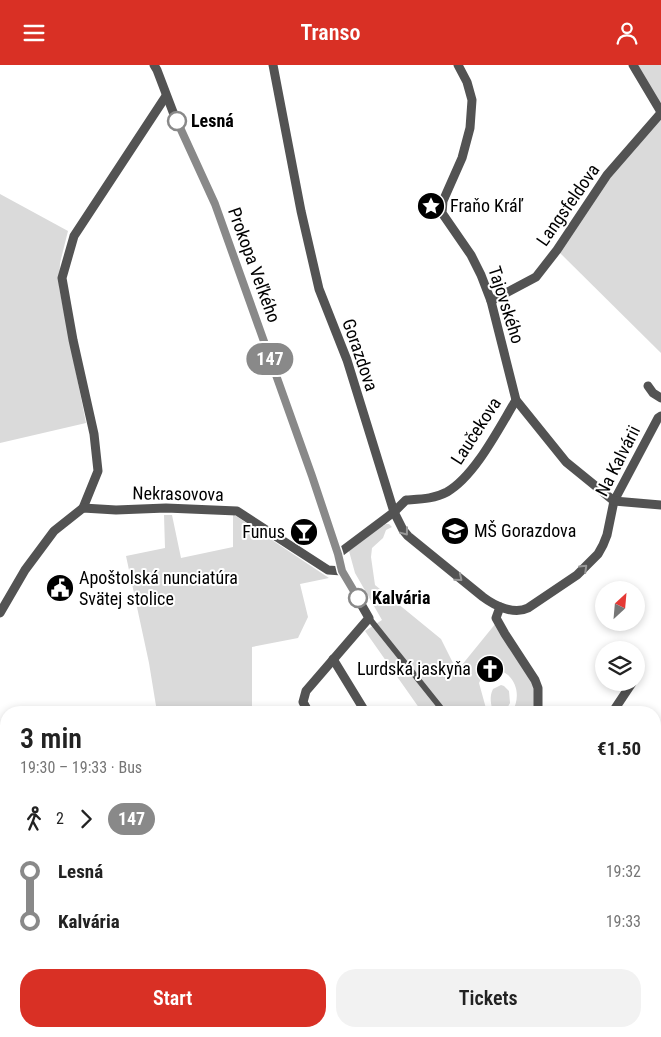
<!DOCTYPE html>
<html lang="en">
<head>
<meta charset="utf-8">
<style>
  body { margin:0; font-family:"Roboto Condensed",sans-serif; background:#f2f2f2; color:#222; height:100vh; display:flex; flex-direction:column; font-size:19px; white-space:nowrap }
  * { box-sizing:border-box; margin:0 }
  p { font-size:16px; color:#767676 }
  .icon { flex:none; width:28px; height:28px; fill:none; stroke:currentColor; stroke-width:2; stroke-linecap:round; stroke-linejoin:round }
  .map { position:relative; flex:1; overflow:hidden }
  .details { position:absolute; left:0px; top:641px; width:661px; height:331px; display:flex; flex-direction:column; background:#fff; border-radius:20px 20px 0 0; box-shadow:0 2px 8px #0003 }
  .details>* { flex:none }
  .badge { padding:0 10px; border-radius:16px; font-size:18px; line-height:32px }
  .needle { width:32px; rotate:26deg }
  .controls { position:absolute; left:595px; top:516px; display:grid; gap:10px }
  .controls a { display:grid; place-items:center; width:50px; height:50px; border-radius:50%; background:#fff; box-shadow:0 2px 8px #0003; font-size:25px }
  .map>.badge { position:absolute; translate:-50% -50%; box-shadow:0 0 0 2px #fff }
  .legs { display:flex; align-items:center; gap:8px; height:55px; padding:0 20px; font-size:16px }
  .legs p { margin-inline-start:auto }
  .head { display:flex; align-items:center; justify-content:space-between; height:85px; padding:0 20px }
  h1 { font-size:28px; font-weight:600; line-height:38px }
  .primary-button { display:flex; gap:10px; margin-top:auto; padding:10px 20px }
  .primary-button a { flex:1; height:58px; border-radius:20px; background:#d93025; color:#fff; font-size:20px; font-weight:600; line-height:58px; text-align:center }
  .primary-button a+a { background:#f2f2f2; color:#222 }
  ul { padding:0 20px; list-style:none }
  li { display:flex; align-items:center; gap:18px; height:50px; font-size:19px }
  li i { display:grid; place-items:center; width:8px; height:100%; margin:0 6px; background:currentColor }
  li i::after { content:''; width:12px; height:12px; margin:-6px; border:4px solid; border-radius:50%; background:#fff }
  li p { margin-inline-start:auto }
  li:first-child i { background:linear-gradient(#0000 50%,currentColor 0) }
  li:last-child i { background:linear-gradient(currentColor 50%,#0000 0) }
  header { display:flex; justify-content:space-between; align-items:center; height:65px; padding:0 20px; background:#d93025; color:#fff; font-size:22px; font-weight:600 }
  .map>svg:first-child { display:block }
  .green { fill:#dadada }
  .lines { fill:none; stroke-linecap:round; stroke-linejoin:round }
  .pedestrian { stroke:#535353; stroke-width:6 }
  .minor { stroke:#535353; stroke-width:9 }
  .oneway { stroke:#989898 }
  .line-1-casing { stroke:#fff; stroke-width:11 }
  .line-1 { stroke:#898989; stroke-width:8 }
  .stop-1-dot { fill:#fff; stroke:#898989; stroke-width:2.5 }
  .labels { text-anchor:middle; stroke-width:4; stroke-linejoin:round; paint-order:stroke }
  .stop-label { font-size:18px; font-weight:bold; fill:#000; stroke:#fff; text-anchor:start }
  .street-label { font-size:18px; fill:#000; stroke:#fff }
  .poi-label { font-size:18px; fill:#000; stroke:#fff; text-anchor:start }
</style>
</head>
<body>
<header><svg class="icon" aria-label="menu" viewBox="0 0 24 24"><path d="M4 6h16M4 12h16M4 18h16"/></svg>Transo<svg class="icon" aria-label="person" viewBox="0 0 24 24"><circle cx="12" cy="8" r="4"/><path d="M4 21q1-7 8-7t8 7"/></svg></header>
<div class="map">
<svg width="661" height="972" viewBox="0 0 661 972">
  <rect width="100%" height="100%" fill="#fff"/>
  <g class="green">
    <polygon points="633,0 661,0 661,47"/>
    <polygon points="661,48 661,288 557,185 607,110"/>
    <polygon points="0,129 68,166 60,198 59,222 86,358 0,378"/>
    <polygon points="233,449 329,513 300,519 308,552 298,573 252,582 252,647 157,647 149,598 126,491 165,483 164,450 172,450 181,493 233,482"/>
    <path d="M386 459H389L392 462 386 465 383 473 372 483 371 492 375 520 441 574 457 606 496 558 536 623V647H512C519 636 519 620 508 610 503 606 496 603 491 599L488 600 479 618 487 647H422L365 566 382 555 355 508 349 486 380 461H383Z"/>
    <path d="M501 620 504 621 509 626 510 638 505 647H493C491 639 489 632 493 624Z"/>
    <polygon points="658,925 661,927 661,972 607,972 602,966 655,966 655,927"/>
  </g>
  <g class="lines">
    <g class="pedestrian">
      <polyline points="369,553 445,648"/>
      <polyline points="628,966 632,972"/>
    </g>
    <g class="minor">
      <polyline points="154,0 157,5 173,47 215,139 312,411 338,489 342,506 369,553 306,626 303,637 309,648"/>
      <path d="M273 0 301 146 319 224 347 295 394 447 403 465 408 471 483 532C495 541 514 550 528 543L577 510 598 489 603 480 607 470 614 436 658 353 661 351"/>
      <polyline points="458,0 467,17 472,35 470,63 462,93 443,136 442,148 471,190 481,210 491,236 516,335 566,397 614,436"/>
      <polyline points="633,0 661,47"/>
      <polyline points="491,236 536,212 557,185 607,110 661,48"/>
      <polyline points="648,321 653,328 661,333"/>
      <polyline points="614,436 661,440"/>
      <polyline points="83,443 98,406 94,369 73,275 62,213 74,171 166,31"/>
      <path d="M338 489 394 447 406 435C420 434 434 434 447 427 475 411 499 363 516 335"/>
      <polyline points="500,542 496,553 505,569 535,615 538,623 538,648"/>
      <polyline points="0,548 25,505 54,466 83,443 116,445 166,443 237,446 328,505 342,506"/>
      <polyline points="333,594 366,648"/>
      <polyline points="612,648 632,618"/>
      <polyline points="655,792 658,803 655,814"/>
      <polyline points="655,844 661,845"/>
      <polyline points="0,872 6,909"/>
      <polyline points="13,966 13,972"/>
      <polyline points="400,972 400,966"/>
      <polyline points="512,972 518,966"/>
    </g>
  </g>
  <defs><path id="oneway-chevron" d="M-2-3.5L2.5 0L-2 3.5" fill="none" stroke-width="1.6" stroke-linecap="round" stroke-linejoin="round" transform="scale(1.25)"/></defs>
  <g class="oneway">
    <use href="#oneway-chevron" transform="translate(405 467) rotate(53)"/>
    <use href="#oneway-chevron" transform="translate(584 503) rotate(-44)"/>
    <use href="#oneway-chevron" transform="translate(459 513) rotate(39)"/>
  </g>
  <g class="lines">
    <defs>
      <polyline id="line-1" points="177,56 215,139 312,411 338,489 342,506 358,533"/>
    </defs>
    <use href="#line-1" class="line-1-casing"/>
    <use href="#line-1" class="line-1"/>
  </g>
  <defs>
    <symbol id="sight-disc" viewBox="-11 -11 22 22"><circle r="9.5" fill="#000" stroke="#fff"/><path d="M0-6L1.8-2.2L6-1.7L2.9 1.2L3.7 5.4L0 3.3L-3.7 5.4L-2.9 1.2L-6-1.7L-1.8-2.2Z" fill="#fff"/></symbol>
    <symbol id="school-disc" viewBox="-11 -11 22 22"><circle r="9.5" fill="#000" stroke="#fff"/><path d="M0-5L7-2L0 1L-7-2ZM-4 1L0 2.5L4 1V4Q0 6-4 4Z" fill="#fff"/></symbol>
    <symbol id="bar-disc" viewBox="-11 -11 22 22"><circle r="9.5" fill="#000" stroke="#fff"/><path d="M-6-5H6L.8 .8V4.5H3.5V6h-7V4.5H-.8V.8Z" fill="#fff"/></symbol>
    <symbol id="civic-disc" viewBox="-11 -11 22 22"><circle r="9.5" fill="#000" stroke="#fff"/><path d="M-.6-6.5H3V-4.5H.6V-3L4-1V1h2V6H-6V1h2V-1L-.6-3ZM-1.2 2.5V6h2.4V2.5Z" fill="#fff"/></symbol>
    <symbol id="church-disc" viewBox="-11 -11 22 22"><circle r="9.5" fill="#000" stroke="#fff"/><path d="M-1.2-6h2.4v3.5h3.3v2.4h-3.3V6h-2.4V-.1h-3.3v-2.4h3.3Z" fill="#fff"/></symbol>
  </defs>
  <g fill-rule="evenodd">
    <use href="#sight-disc" x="415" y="125" width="32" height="32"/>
    <use href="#school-disc" x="439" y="450" width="32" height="32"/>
    <use href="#bar-disc" x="288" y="451" width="32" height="32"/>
    <use href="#civic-disc" x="44" y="507" width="32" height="32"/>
    <use href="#church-disc" x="474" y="588" width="32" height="32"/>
  </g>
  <g class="stop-1-dot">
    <circle cx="177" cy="56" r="9"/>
    <circle cx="358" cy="533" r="9"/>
  </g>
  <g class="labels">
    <g class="stop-label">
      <text x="191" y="62">Lesná</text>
      <text x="372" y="539">Kalvária</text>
    </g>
    <g class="street-label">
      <text transform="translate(568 140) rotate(-55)" y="6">Langsfeldova</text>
      <text transform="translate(254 200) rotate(70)" y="6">Prokopa Veľkého</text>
      <text transform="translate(506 240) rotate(72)" y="6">Tajovského</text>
      <text transform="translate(360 290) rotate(71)" y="6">Gorazdova</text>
      <text transform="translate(476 366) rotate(-57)" y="6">Laučekova</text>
      <text transform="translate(618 396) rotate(-63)" y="6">Na Kalvárii</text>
      <text transform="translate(178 429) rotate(1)" y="6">Nekrasovova</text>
    </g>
    <g class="poi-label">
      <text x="450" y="147">Fraňo Kráľ</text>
      <text x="474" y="472">MŠ Gorazdova</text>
      <text x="285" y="473" text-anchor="end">Funus</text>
      <text x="79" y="519">Apoštolská nunciatúra<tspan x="79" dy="21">Svätej stolice</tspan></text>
      <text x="471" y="610" text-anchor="end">Lurdská jaskyňa</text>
    </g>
  </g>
</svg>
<div class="controls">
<a><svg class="needle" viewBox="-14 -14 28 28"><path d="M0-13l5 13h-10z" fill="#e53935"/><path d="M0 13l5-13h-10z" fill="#767676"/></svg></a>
<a><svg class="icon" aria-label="layers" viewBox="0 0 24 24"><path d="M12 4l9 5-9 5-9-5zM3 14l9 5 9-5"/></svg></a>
</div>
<b class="badge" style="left:270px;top:294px;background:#898989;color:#fff">147</b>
<section class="details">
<div class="head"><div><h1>3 min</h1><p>19:30 – 19:33 · Bus</p></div><b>€1.50</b></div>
<div class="legs"><svg class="icon" aria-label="walk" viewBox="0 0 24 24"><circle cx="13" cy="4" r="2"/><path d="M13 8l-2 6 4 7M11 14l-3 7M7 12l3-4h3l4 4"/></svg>2<svg class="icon" aria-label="forward" viewBox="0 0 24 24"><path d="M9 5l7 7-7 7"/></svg><b class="badge" style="background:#898989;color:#fff">147</b></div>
<ul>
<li><i style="color:#898989"></i><b>Lesná</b><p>19:32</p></li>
<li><i style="color:#898989"></i><b>Kalvária</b><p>19:33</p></li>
</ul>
<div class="primary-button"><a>Start</a><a>Tickets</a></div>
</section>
</div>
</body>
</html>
